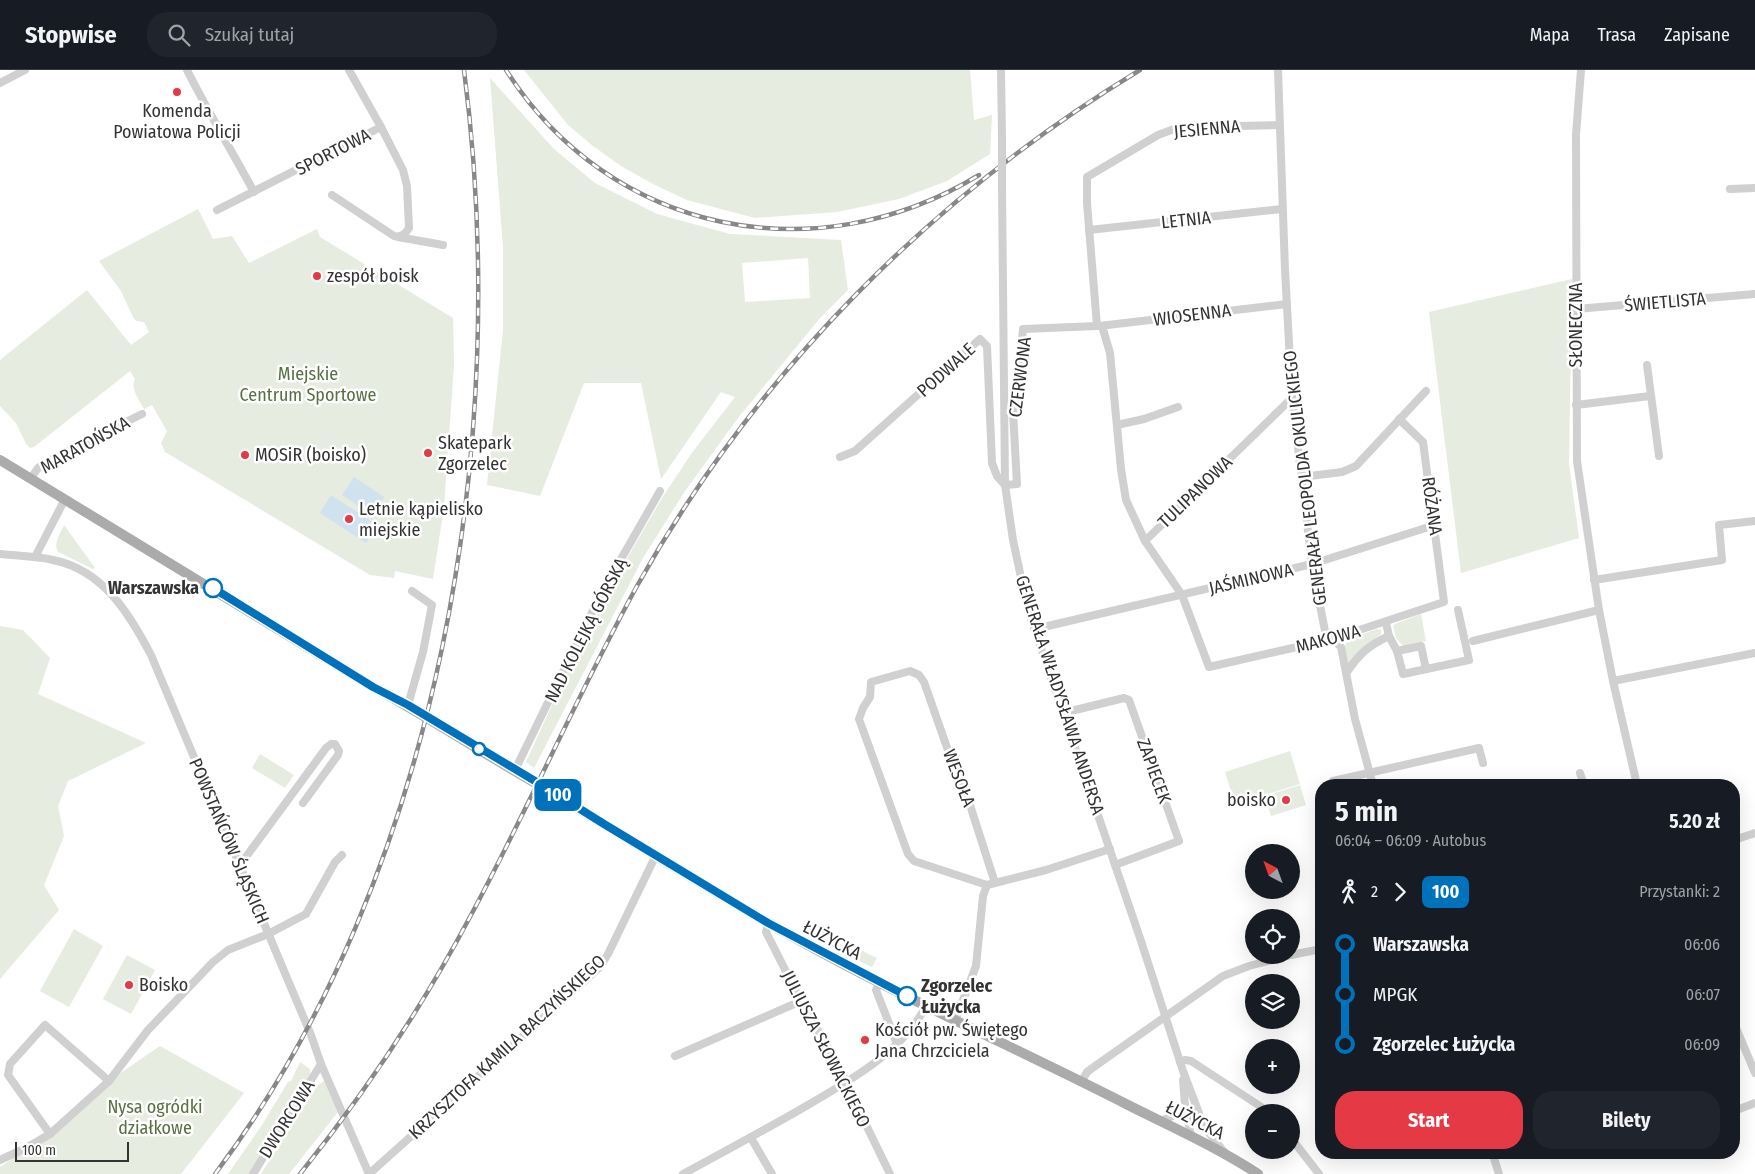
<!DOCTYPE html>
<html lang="pl">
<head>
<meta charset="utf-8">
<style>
  body { margin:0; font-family:"Fira Sans Condensed",sans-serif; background:#20242c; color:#f1f3f6; height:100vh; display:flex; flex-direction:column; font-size:19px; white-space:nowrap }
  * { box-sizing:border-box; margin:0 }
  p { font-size:16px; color:#9ea1a6 }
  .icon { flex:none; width:28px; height:28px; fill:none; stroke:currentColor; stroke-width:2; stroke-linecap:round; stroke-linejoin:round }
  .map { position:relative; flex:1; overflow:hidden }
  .details { position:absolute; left:1315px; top:709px; width:425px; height:380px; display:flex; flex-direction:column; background:#171b24; border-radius:20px; box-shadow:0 5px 20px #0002 }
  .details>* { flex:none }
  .badge { padding:0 10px; border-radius:8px; font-size:18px; line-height:32px }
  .needle { width:32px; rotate:319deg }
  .fabs { position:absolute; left:1245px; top:774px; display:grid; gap:10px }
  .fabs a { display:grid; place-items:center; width:55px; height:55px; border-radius:50%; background:#171b24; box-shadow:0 5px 20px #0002; font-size:25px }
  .scale { position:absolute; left:15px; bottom:12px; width:114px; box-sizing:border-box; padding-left:5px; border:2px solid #333; border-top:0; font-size:14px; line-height:18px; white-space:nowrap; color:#333; -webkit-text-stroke:4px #fff; paint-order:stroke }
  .map>.badge { position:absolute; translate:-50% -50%; box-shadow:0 0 0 2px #fff }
  .legs { display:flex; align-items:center; gap:8px; height:55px; padding:0 20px; font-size:16px }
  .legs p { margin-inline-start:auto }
  .overview { display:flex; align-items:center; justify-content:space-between; height:85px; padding:0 20px }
  h1 { font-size:28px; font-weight:700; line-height:38px }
  .action { display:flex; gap:10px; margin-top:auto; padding:10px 20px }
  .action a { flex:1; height:58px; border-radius:20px; background:#e63946; color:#fff; font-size:20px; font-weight:700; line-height:58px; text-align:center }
  .action a+a { background:#20242c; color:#f1f3f6 }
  ul { padding:0 20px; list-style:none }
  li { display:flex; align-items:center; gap:18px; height:50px; font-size:19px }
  li i { display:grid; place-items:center; width:8px; height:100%; margin:0 6px; background:currentColor }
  li i::after { content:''; width:12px; height:12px; margin:-6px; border:4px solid; border-radius:50%; background:#171b24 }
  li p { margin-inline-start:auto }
  li:first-child i { background:linear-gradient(#0000 50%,currentColor 0) }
  li:last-child i { background:linear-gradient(currentColor 50%,#0000 0) }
  header { display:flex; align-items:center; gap:30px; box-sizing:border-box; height:70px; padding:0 25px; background:#171b24; border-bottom:1px solid #363941 }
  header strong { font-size:24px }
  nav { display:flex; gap:28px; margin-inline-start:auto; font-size:18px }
  .search { width:350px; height:45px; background:#20242c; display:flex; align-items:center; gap:12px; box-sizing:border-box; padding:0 18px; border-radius:20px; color:#9ea1a6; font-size:19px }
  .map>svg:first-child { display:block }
  .green { fill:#e6ecdf; fill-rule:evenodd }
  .water { fill:#cfe2ee }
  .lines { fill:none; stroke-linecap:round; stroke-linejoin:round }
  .minor { stroke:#d0d0d0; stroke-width:8 }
  .major { stroke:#ababab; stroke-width:10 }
  .rail-casing { stroke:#888; stroke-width:4.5 }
  .rail { stroke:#fff; stroke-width:2.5; stroke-dasharray:8; stroke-linecap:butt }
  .minor-bridge { stroke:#d0d0d0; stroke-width:8 }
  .line-1-casing { stroke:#fff; stroke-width:11 }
  .line-1 { stroke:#0072bc; stroke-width:8 }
  .poi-dot { fill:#e63946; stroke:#fff; stroke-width:2 }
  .stop-1-dot { fill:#fff; stroke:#0072bc; stroke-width:2.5 }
  .labels { text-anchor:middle; stroke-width:5; stroke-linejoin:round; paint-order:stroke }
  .poi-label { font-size:18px; fill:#333; stroke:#fff; text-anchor:start }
  .street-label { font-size:18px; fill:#333; stroke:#fff }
  .park-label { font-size:18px; fill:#56703f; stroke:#fff }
  .stop-label { font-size:18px; font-weight:bold; fill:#333; stroke:#fff; text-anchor:end }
</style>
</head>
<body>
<header>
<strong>Stopwise</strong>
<div class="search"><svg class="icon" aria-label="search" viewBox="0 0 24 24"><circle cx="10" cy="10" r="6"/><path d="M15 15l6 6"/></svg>Szukaj tutaj</div>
<nav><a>Mapa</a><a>Trasa</a><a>Zapisane</a></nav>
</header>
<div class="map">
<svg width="1755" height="1104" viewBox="0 0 1755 1104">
  <rect width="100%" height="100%" fill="#fff"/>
  <g class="green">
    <polygon points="524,0 970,0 974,50 992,45 990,84 947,111 899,129 837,142 755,148 687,130 653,114 621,96 593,76 568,55"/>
    <path d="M490 8 554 79 595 113 657 144 730 164 841 170 848 220 820 248 738 348 685 421 643 488 534 698 526 692 567 602 618 504 662 428 691 384 735 327 721 322 661 409 641 313H584L540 426 487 415 503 260V177ZM808 188 810 228 745 232 742 193Z"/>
    <path d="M198 139 213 169 232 166 249 193 317 159 320 167 453 248 454 295 444 437 433 509 395 501 394 508 370 505 165 382 161 373 167 361 152 335 144 339C139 329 130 319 135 309L130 301 34 377 30 378 26 374 16 353 0 336V290L87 220 131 275 149 262 144 252 136 251 133 247 121 221 99 191Z"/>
    <polygon points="1572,209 1569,394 1579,468 1461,503 1429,242"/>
    <path d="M64 455 95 498 93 499 58 482C53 473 60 464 64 455Z"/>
    <polygon points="1421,544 1426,571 1403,576 1396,568 1393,556 1395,554"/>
    <polygon points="0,556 23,560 50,588 38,624 146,673 68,711 58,736 64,766 44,815 59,840 0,909"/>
    <polygon points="1377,559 1381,560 1381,564 1359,581 1348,594 1344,578 1348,569"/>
    <polygon points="1290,681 1300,714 1235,734 1225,702"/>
    <polygon points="260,684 294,705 285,718 252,698"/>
    <polygon points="1300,715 1306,735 1271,746 1265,726"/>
    <polygon points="74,859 103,876 69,937 40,921"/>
    <polygon points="852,876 877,888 872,897 847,885"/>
    <polygon points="127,885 155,900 131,944 103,929"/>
    <polygon points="160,976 244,1023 181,1104 0,1104 0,1097 50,1064 109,1011"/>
    <polygon points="300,992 310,999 310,1004 250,1104 228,1104 262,1055 288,1012 291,1011"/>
    <polygon points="324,1011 338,1042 289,1104 261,1104 317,1016"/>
  </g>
  <g class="water">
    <polygon points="354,407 384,427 372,445 342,425"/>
    <polygon points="331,425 377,455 366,473 320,443"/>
  </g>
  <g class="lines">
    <g class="minor">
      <path d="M187 0C208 42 232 81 254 122"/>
      <polyline points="349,0 381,57"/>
      <polyline points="1001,0 1002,67"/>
      <polyline points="1278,0 1285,200 1292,328 1312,494 1325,561 1341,577 1355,649 1373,715"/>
      <polyline points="1581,0 1576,65 1577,391 1599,540 1613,611 1637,715"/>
      <polyline points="0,13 25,0"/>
      <polyline points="1002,117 1005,415 1013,470 1028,540 1141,871 1183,1001 1200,1046 1209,1063 1225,1083"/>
      <polyline points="1730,119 1755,118"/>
      <path d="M217 140 381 57 403 100 407 116 409 158C406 163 401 168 394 166L332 125"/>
      <polyline points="1089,160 1282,139"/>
      <polyline points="398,167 443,175"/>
      <polyline points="1576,239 1755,224"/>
      <polyline points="1099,256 1287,234"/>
      <polyline points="1102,256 1110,283 1121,399 1126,430 1145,471"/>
      <polyline points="1647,295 1659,386"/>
      <polyline points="1292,328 1145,471 1182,525 1209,597 1332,569 1444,532 1423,372 1399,349"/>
      <polyline points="1576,335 1650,326"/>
      <polyline points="1117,355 1144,349 1178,337"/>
      <polyline points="840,387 855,381 980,269 987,276 992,393 997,406 1005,415 1017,414 1013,342 1017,323 1023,259 1097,256 1087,133 1087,107 1158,65 1174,59 1190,57 1279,55"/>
      <polyline points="1302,407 1342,402 1356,396 1426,321"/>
      <polyline points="31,408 38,398 44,393 142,344"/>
      <path d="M0 484C18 486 36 486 53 490 103 500 129 543 151 585L311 965 321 994 369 1104"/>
      <polyline points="35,487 65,429"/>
      <polyline points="1594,510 1722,490 1719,455 1755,451"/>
      <polyline points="1386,553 1389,566 1397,581 1403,604 1469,590 1458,540"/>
      <polyline points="1035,559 1312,494 1435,455"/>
      <polyline points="1473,571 1599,540"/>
      <polyline points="1397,581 1421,576 1426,599"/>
      <path d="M1347 602C1359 584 1369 575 1389 566"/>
      <polyline points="1613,611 1755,583"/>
      <polyline points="408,635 423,582 432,535 412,521"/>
      <polyline points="1063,643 1124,628 1129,630 1179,771 1115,795"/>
      <polyline points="515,700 601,524 660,421"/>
      <polyline points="1580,703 1584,715"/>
      <polyline points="1333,711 1479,678 1483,693"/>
      <polyline points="1734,770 1755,763"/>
      <polyline points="240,795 326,678 331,674 335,674 339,681 338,685 303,733"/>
      <polyline points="995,813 970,735 957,706 924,612 919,605 910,601 871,612 870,627 863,638 859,649 908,784 914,791 987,815 1046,800 1110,779"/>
      <polyline points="768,853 766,862 801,931 841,1000 852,1026 890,1104"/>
      <polyline points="1291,885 1321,879"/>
      <polyline points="879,913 876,920 897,974"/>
      <polyline points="955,951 976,896 983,826 987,815"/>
      <polyline points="1734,953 1755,1003"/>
      <polyline points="675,986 801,931"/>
      <polyline points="1180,992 1185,990 1191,991 1269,1042"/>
      <polyline points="1183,1010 1185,1035 1191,1066"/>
      <polyline points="1082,1011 1087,1002 1098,994 1223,906 1249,896 1291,885"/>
      <polyline points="1734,1041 1755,1033"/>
      <polyline points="1161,1051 1172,1046 1185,1035"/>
      <polyline points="50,1064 8,1005 10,994 45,955 109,1011"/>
      <polyline points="751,1068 772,1104"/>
      <polyline points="1291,1068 1319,1104"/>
      <polyline points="1492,1082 1499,1104"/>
      <polyline points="0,1090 26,1078 50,1064 109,1011 148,960 213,892 228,880 268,864 306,844 335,792 342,785"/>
      <polyline points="253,1104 321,994"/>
      <polyline points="369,1104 600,897 608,884 656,785"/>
      <path d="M683 1104C720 1084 757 1064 794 1043 840 1016 901 985 926 936"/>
    </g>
    <path class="major" d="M0 390 373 617C421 643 466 672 513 700 620 762 723 830 832 888 929 940 1030 985 1128 1035 1172 1057 1217 1077 1258 1104"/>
    <defs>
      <g id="rail">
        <path d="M506 0C610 164 815 205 979 105"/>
        <path d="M215 1104C441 803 512 368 464 0"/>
        <path d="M300 1104C365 1023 423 936 471 845 529 737 578 624 637 516 756 303 932 126 1140 0"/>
      </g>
    </defs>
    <use href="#rail" class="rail-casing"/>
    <use href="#rail" class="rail"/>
    <polyline class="minor-bridge" points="1002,67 1002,117"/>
  </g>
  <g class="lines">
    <defs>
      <polyline id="line-1" points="213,518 373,617 408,635 540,714 604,754 768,853 907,926"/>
    </defs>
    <use href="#line-1" class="line-1-casing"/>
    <use href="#line-1" class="line-1"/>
  </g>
  <g class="poi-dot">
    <circle cx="177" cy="22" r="5"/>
    <circle cx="317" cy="206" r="5"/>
    <circle cx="428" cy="383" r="5"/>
    <circle cx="245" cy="385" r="5"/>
    <circle cx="349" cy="449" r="5"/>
    <circle cx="1286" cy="730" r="5"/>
    <circle cx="129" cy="915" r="5"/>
    <circle cx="865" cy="970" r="5"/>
  </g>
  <g class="stop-1-dot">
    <circle cx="213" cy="518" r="9"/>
    <circle cx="479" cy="679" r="6"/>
    <circle cx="907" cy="926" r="9"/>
  </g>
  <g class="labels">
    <g class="poi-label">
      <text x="177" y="47" text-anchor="middle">Komenda<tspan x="177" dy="21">Powiatowa Policji</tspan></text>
      <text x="327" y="212">zespół boisk</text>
      <text x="438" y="379">Skatepark<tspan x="438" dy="21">Zgorzelec</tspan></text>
      <text x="255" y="391">MOSiR (boisko)</text>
      <text x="359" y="445">Letnie kąpielisko<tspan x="359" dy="21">miejskie</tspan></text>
      <text x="1276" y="736" text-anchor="end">boisko</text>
      <text x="139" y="921">Boisko</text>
      <text x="875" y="966">Kościół pw. Świętego<tspan x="875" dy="21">Jana Chrzciciela</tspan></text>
    </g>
    <g class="street-label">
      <text transform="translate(1207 59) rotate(-5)" y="6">JESIENNA</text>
      <text transform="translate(333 82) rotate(-27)" y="6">SPORTOWA</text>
      <text transform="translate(1186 150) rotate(-6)" y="6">LETNIA</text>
      <text transform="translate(1665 232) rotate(-5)" y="6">ŚWIETLISTA</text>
      <text transform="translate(1192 245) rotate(-7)" y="6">WIOSENNA</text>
      <text transform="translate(1576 255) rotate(-90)" y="6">SŁONECZNA</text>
      <text transform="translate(946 300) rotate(-42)" y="6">PODWALE</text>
      <text transform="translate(1020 307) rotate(-83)" y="6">CZERWONA</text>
      <text transform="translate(85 375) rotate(-29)" y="6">MARATOŃSKA</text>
      <text transform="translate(1305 408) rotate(-97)" y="6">GENERAŁA LEOPOLDA OKULICKIEGO</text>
      <text transform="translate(1195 422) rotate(-44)" y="6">TULIPANOWA</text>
      <text transform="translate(1432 436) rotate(82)" y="6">RÓŻANA</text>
      <text transform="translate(1251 509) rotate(-13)" y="6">JAŚMINOWA</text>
      <text transform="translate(586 560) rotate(-63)" y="6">NAD KOLEJKĄ GÓRSKĄ</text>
      <text transform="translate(1328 569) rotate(-15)" y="6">MAKOWA</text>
      <text transform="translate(1060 625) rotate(72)" y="6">GENERAŁA WŁADYSŁAWA ANDERSA</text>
      <text transform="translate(1154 701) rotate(70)" y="6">ZAPIECEK</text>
      <text transform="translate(959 708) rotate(69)" y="6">WESOŁA</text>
      <text transform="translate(229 771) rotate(67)" y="6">POWSTAŃCÓW ŚLĄSKICH</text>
      <text transform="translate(832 870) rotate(28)" y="6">ŁUŻYCKA</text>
      <text transform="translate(507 977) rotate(-43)" y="6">KRZYSZTOFA KAMILA BACZYŃSKIEGO</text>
      <text transform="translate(826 979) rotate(63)" y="6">JULIUSZA SŁOWACKIEGO</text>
      <text transform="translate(287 1049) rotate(-58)" y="6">DWORCOWA</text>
      <text transform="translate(1195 1050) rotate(27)" y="6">ŁUŻYCKA</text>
    </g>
    <g class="park-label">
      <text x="308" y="310">Miejskie<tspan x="308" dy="21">Centrum Sportowe</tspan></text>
      <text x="155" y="1043">Nysa ogródki<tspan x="155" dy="21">działkowe</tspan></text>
    </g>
    <g class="stop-label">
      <text x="199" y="524">Warszawska</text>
      <text x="921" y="922" text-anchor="start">Zgorzelec<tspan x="921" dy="21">Łużycka</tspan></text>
    </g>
  </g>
</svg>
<div class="fabs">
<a><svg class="needle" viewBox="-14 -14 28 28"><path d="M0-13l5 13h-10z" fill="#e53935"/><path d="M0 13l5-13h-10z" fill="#9ea1a6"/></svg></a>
<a><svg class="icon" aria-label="locate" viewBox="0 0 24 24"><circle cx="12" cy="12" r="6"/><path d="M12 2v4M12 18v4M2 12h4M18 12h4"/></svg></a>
<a><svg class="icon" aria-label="layers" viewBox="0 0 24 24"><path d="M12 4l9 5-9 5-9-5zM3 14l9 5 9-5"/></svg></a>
<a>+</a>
<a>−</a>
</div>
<div class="scale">100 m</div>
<b class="badge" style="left:558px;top:725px;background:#0072bc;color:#fff">100</b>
<section class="details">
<div class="overview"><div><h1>5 min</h1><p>06:04 – 06:09 · Autobus</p></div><b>5.20 zł</b></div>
<div class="legs"><svg class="icon" aria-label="walk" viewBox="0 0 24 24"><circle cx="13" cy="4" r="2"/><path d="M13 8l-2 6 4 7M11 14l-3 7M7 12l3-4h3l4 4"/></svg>2<svg class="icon" aria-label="forward" viewBox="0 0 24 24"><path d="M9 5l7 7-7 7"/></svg><b class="badge" style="background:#0072bc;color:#fff">100</b><p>Przystanki: 2</p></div>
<ul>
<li><i style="color:#0072bc"></i><b>Warszawska</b><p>06:06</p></li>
<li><i style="color:#0072bc"></i><span>MPGK</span><p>06:07</p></li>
<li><i style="color:#0072bc"></i><b>Zgorzelec Łużycka</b><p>06:09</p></li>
</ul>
<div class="action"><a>Start</a><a>Bilety</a></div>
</section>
</div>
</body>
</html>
